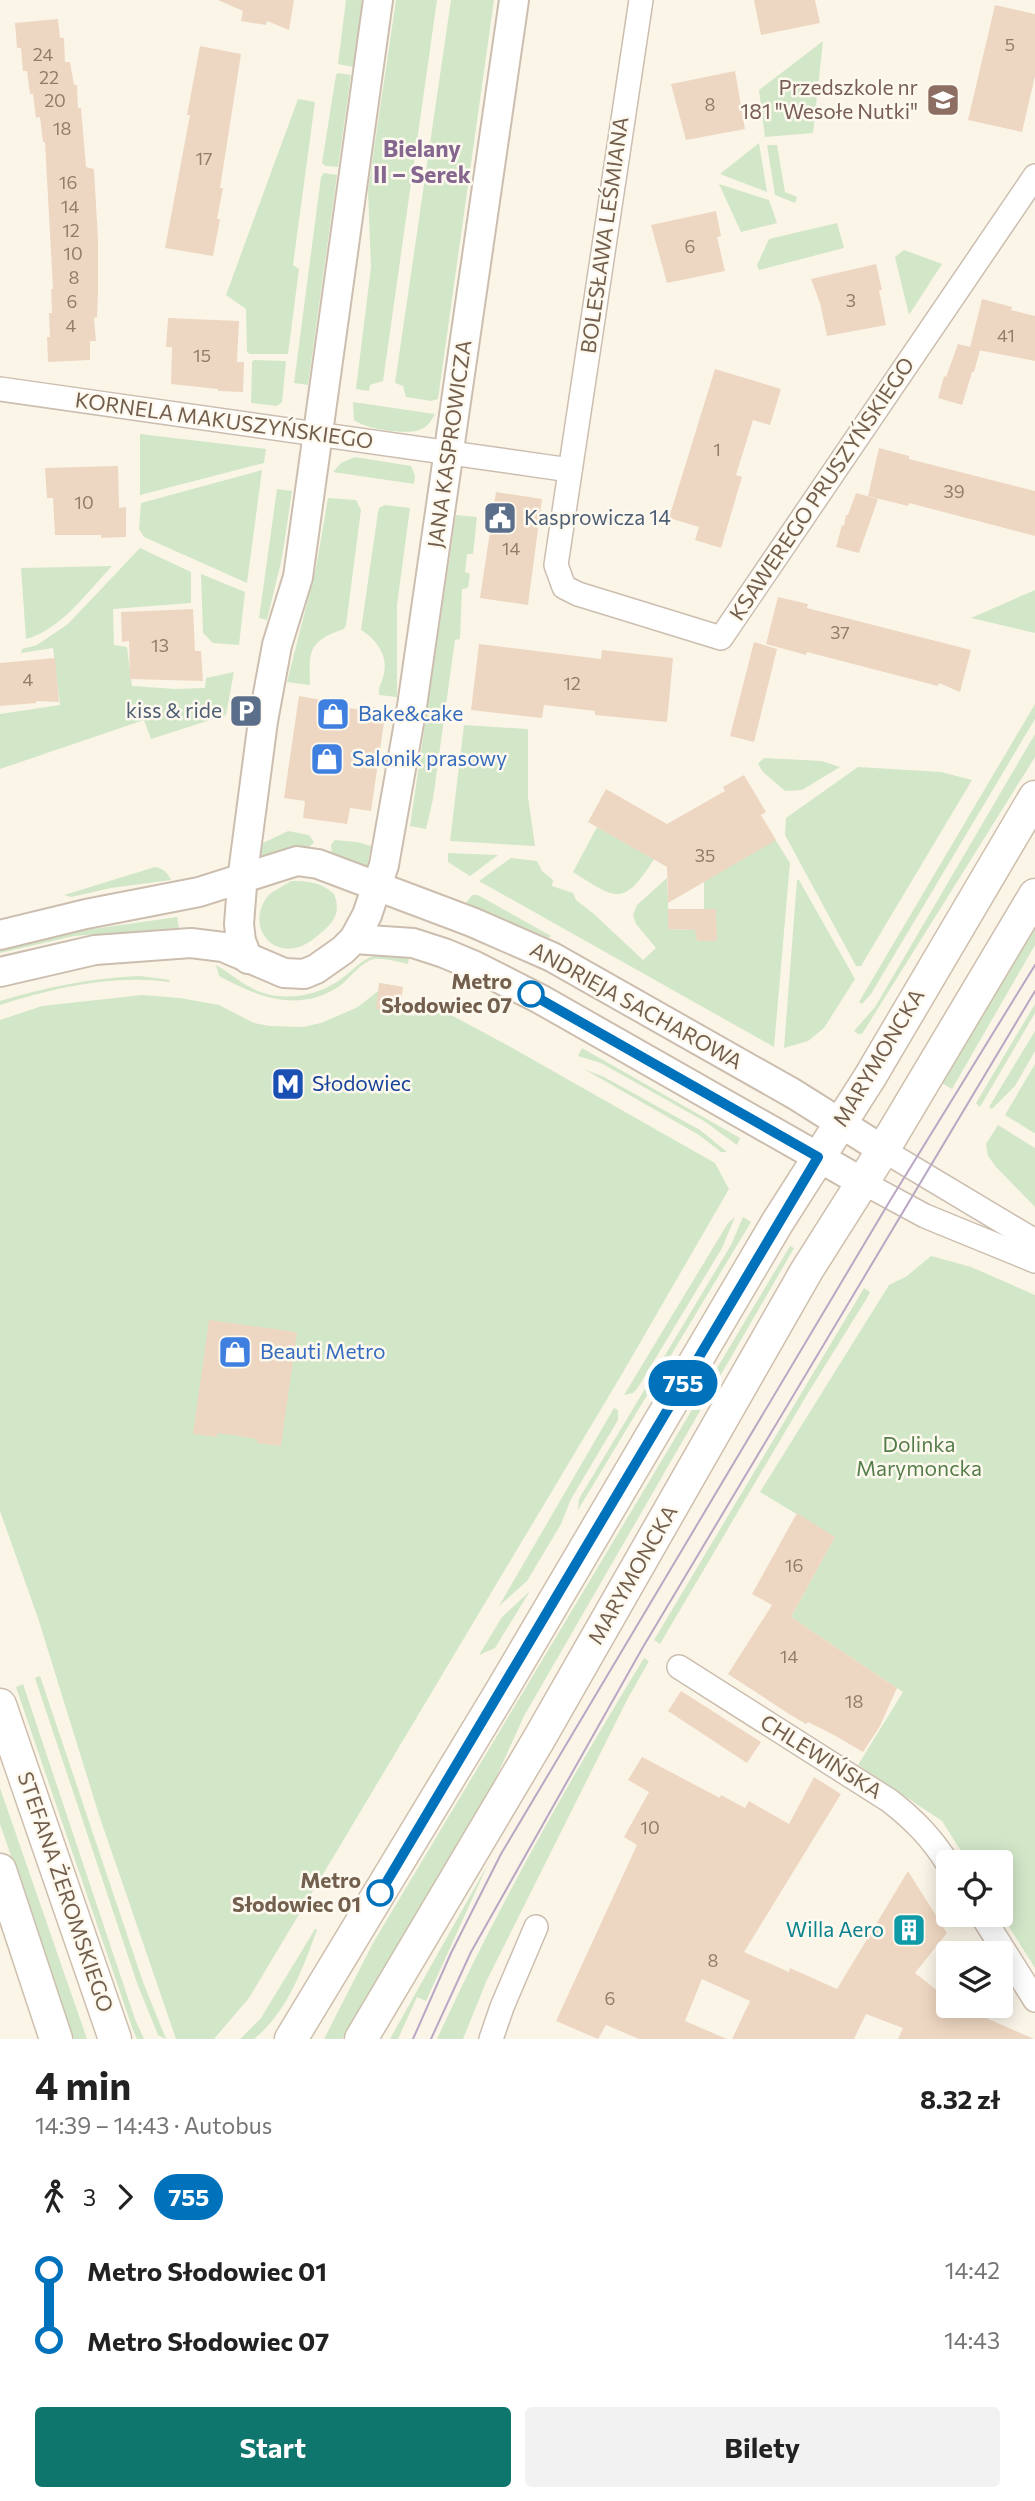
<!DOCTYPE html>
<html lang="pl">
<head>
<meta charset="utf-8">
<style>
  body { margin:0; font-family:Commissioner,sans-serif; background:#f2f2f2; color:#222; height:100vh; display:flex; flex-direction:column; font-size:26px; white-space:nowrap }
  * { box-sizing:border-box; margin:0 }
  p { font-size:23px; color:#767676 }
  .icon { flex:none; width:38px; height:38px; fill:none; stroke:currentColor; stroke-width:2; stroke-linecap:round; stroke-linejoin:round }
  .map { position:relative; height:2039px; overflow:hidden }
  .sheet { display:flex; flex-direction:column; background:#fff; flex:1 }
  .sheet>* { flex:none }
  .badge { padding:0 14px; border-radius:23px; font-size:24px; line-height:46px }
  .tools { position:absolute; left:936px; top:1850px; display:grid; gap:14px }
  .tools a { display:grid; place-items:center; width:77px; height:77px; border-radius:7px; background:#fff; box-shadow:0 4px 18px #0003; font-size:35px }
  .map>.badge { position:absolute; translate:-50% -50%; box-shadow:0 0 0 4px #fff }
  .legs { display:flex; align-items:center; gap:10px; height:77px; padding:0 35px; font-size:23px }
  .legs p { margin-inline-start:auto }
  .overview { display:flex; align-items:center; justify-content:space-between; height:119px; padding:0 35px }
  h1 { font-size:38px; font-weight:700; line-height:52px }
  .button { display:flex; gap:14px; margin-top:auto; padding:14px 35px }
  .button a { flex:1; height:80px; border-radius:7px; background:#0f766e; color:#fff; font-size:28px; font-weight:700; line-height:80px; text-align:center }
  .button a+a { background:#f2f2f2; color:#222 }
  ul { padding:0 35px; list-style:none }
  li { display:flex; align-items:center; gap:24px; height:70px; font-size:26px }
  li i { display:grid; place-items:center; width:10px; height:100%; margin:0 9px; background:currentColor }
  li i::after { content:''; width:18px; height:18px; margin:-9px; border:5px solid; border-radius:50%; background:#fff }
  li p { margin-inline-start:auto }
  li:first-child i { background:linear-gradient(#0000 50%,currentColor 0) }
  li:last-child i { background:linear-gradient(currentColor 50%,#0000 0) }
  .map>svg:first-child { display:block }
  .green { fill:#d2e7c8 }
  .building { fill:#eed7c2 }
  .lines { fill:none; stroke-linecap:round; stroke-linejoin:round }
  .minor-casing { stroke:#ccbeaf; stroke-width:26 }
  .tertiary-casing { stroke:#ccbeaf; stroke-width:32 }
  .secondary-casing { stroke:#cebfad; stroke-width:35 }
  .minor { stroke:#fff; stroke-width:23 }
  .tertiary { stroke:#fff; stroke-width:28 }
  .secondary { stroke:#fff; stroke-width:32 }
  .tram { stroke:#b9a7c4; stroke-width:2 }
  .line-1-casing { stroke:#fff; stroke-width:16 }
  .line-1 { stroke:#0072bc; stroke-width:10 }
  .stop-1-dot { fill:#fff; stroke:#0072bc; stroke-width:3.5 }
  .labels { text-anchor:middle; stroke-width:5; stroke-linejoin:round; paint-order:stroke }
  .number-label { font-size:18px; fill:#927d6b }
  .education-label { font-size:21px; fill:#785e54; stroke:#fef9ee; text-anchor:end }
  .street-label { font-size:21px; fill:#735f4e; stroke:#fef9ee }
  .service-label { font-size:21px; fill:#4e5e75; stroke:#fef9ee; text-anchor:start }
  .shop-label { font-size:21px; fill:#366cbe; stroke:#fef9ee; text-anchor:start }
  .stop-label { font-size:21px; font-weight:bold; fill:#735f4e; stroke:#fef9ee; text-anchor:end }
  .transit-label { font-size:21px; fill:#164399; stroke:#fef9ee; text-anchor:start }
  .park-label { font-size:21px; fill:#547d4a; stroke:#fef9ee }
  .culture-label { font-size:21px; fill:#0d838f; stroke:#fef9ee; text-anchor:end }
  .neighbourhood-label { font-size:23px; font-weight:bold; fill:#85668f; stroke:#fef9ee }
</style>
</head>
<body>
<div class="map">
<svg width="1035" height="2039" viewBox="0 0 1035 2039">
  <rect width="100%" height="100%" fill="#fbf5e8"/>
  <g class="green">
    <polygon points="346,0 362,0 353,67 338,64"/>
    <polygon points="396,0 437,0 383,381 370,385 369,391 356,389 371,267 368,190"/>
    <polygon points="451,0 494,0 438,399 431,401 406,397 403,386 395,383"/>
    <polygon points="823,41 813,133 765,137 759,90"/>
    <polygon points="338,73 351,75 338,167 325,166 322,163 336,75"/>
    <polygon points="298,99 315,102 293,265 299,269 288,354 250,354 247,352 246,309 226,295"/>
    <polygon points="759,143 767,192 720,174"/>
    <polygon points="767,145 777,145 785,192 797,197 795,203 775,195"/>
    <polygon points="324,173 337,175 308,385 294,383 321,177"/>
    <polygon points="719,184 769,200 777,223 741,232"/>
    <polygon points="837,223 844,248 759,270 757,265 769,239"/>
    <polygon points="904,250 942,264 909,315 895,257"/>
    <polygon points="254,360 286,361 282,402 277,406 251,403 252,362"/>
    <path d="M353 402 435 414C431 421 428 427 419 430 405 435 366 429 354 420Z"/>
    <polygon points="140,434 266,449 264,463 140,495"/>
    <polygon points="355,457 411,466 415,476 414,484 333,472 341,463"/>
    <polygon points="262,470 247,583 144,537 139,529 141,503"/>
    <polygon points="277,489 292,491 282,558 267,620 259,618"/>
    <path d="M328 498 356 500 361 510 346 625 344 629C308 641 309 651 310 685L287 682 316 568Z"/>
    <path d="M385 505 410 508 397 605V697L379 695C378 686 383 681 384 673 388 655 376 639 361 630L378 512 379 508Z"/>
    <polygon points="456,515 477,517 473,554 467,554 465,572 470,574 468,588 462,589 460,639 455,640 433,799 426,829 410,826"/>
    <polygon points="140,548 191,572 191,603 113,609 114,645 127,647 132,686 176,689 205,688 206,678 234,672 226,715 151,739 144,720 0,769 0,714 60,705 53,648 21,653 22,649 37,645 68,624"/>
    <path d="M112 566C88 591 61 630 26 639L21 568Z"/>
    <polygon points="201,574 245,592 239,645 213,643 203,633"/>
    <polygon points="1035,590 1035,633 971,618"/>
    <polygon points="1035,704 1035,719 871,994 862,1004 859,1002"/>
    <polygon points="464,725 528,729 528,797 535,846 450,841"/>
    <polygon points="1035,734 1035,757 862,1034 858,1034 854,1031 875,1007"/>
    <polygon points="764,758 822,761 840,767 802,790 785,791 763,772 758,764"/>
    <polygon points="858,767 941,772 972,780 861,966 856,966 785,835 786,818"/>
    <path d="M597 827 654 859C623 908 616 899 573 872Z"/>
    <polygon points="288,831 309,835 314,842 308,848 288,849 260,859 263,843"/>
    <polygon points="775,839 790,863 774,1047 479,881 511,858 537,861 542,871 553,880 552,886 573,893 576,900 594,914 643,960 656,948 636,924 633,915 637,905 667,878 669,929 696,930 697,941 716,941 716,909 704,910 704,880"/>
    <polygon points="335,840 357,842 371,846 366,872 332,854 331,845"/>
    <polygon points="448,853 498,855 470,876 448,862"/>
    <path d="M155 867C163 868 168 873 171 880L111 888 71 897 64 895Z"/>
    <polygon points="797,880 799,880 855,979 824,1028 808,1041 784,1048"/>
    <path d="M291 881C308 881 321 882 334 894 341 911 335 921 322 932 315 938 308 944 299 947 267 957 247 921 268 896 274 890 284 886 291 881Z"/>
    <polygon points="472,895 478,895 551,936 549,938 466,903"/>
    <polygon points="177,917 179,928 74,936 0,953 0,950 58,934"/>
    <polygon points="1035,928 1035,945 952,1089 942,1083"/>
    <path d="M382 954 409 958 408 964C398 962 385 958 375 959 362 961 351 977 341 985 301 1014 257 997 219 976L216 965C230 973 243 985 258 991 284 1002 318 996 341 979 355 969 364 956 382 954Z"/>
    <path d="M140 976 170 980 169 982C113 974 53 988 0 1005V1001C46 987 92 978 140 976Z"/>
    <polygon points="380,983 403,987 399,1012 414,1016 416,1006 425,1001 507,1045 715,1163 729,1189 622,1374 249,1998 214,2039 176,2039 99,1815 38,1618 0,1511 0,1020 42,1006 142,995 180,998 219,1005 254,1023 269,1026 303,1027 321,1023 358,1007 378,991"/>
    <polygon points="1035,1004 1035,1013 980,1107 976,1103"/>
    <polygon points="1035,1031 1035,1051 1015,1086 992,1109 989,1107"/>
    <polygon points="582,1048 740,1138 737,1145 704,1121 601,1063 578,1056"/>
    <polygon points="1035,1064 1035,1133 1034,1133 1005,1115"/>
    <polygon points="584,1069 604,1077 700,1130 727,1152 721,1152 699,1135"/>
    <polygon points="998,1125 1035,1148 1035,1207 997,1168 988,1156 986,1144"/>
    <polygon points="735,1217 722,1248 637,1389 633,1393 624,1395 728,1223"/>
    <polygon points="743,1217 751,1222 578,1510 579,1499 731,1245"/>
    <polygon points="790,1246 794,1248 524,1716 486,1800 342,2039 324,2039 373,1943"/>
    <polygon points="931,1256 971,1267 1035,1295 1035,1968 1001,1914 1001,1862 968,1862 942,1821 858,1765 903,1692 791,1617 835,1537 760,1492 889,1285 907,1276"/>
    <polygon points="864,1288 870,1292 867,1298 808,1393 660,1644 654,1640"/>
    <polygon points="614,1408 618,1410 618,1420 571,1499 561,1524 527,1581 499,1606"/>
    <polygon points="530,1591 495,1648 479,1655 502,1617"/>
    <path d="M644 1658 649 1661 627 1700 486 1982 463 2039H437C497 1907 569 1781 644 1658Z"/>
    <polygon points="40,1676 143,1982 166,2039 158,2035 137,1983 35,1678"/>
    <polygon points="23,1684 135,2019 144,2039 137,2039 133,2030 16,1687"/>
    <polygon points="0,1788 87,2039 74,2039 0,1824"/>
    <polygon points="488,1864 426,2001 417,1997 398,2039 390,2039"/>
    <path d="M315 1929 317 1930C303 1968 287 2013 254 2039H240L261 2018Z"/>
  </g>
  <g class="building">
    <polygon points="218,0 294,0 289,30 267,21 266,25 241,21 243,11"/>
    <polygon points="754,0 815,0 820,23 761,35"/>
    <polygon points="995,5 1035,14 1035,76 1022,132 968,120"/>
    <polygon points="58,19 60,38 64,38 65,62 70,62 74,85 77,85 78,108 81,108 86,167 94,169 98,240 98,293 97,317 94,318 96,341 90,341 90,360 48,362 47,337 50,337 49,313 52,313 51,289 53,289 45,142 43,142 40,117 36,118 33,94 30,94 27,71 23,71 21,48 17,48 15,23"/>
    <polygon points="200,46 241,54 220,188 223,188 217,219 220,219 213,256 165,248 190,115 187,115"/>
    <polygon points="735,71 745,129 686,140 671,84"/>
    <polygon points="716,211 721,236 717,237 725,271 667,283 651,225"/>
    <polygon points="876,264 882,290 879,290 886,325 827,336 820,303 811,279"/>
    <polygon points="982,299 1012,307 1011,310 1035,316 1035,361 978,350 980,350 974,372 972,372 962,405 938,398 944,376 946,377 958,344 970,347"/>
    <polygon points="168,318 239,321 237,362 244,362 243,392 218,391 218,389 171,384 172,347 166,347"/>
    <polygon points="715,369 781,389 770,425 753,420 736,475 742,477 721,548 695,540 699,527 669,518"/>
    <polygon points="879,448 909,456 909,459 1035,491 1035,536 909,503 908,506 868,496"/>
    <polygon points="118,466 119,508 126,507 126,537 101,538 101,535 55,535 53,498 47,498 45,468"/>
    <polygon points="496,492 542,499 528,605 480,598"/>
    <polygon points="856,493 878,499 859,553 836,547 842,525 844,526 846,515 848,515"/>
    <polygon points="778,597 808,604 807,608 971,650 960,692 939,683 938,686 807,652 806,655 766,644"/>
    <polygon points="193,609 195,651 201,651 203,681 130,679 129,641 122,642 121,612"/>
    <polygon points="754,642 777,649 754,742 730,736"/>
    <polygon points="479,644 601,659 602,650 673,658 667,722 595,715 595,711 544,705 542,718 471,710"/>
    <polygon points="55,658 59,702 36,701 36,703 0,706 0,663"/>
    <polygon points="299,696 321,700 320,704 363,710 364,706 386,709 371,811 350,808 347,824 303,818 305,801 284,798"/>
    <polygon points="744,775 766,812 761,815 776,840 668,903 667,867 588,822 606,789 667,824 725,791 723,787"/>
    <polygon points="668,909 716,909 717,941 697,941 695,930 668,929"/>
    <polygon points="379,983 403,987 399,1012 376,1009"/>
    <polygon points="209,1320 297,1332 281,1446 257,1443 257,1439 218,1433 217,1437 193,1434"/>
    <polygon points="797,1513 835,1537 791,1617 897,1688 880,1726 863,1752 834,1735 808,1722 806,1724 789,1714 728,1674 772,1605 752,1594"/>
    <polygon points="681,1691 761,1742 747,1763 668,1711"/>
    <polygon points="642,1757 720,1798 721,1795 745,1808 749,1801 789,1824 814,1777 841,1794 744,1952 789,1972 790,1968 837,1989 908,1871 947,1933 915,1973 948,1999 948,2006 959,2006 1034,2039 898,2039 903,2028 866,2014 854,2039 732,2039 750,2001 702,1979 685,2021 727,2039 639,2039 606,2025 598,2039 556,2021 637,1845 624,1837 649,1792 628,1780"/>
  </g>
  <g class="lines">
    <defs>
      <g id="minor">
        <polyline points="641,0 556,565 564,587 578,594 721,638 1035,176"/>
        <polyline points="0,389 570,470"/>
        <polyline points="883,1150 1035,1241"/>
        <polyline points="862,1182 925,1216 1035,1261"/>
        <path d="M679 1667 890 1801C914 1820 932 1838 948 1864"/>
        <polyline points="981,1914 1035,2000"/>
        <polyline points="491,2039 502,2007 536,1927"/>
      </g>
      <g id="tertiary">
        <polyline points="0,935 86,914 199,892 297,861 318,864 472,922 552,957 794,1094 883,1150"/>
        <polyline points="354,939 413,943 444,953 475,966 540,999 862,1182"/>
        <polyline points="248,959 241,941 239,924 243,873 263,721 277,645 298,577 378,0"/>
        <polyline points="0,972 95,950 191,943 223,947 284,973 304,974 316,969 343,950 354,939 367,915 384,865 412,706 514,0"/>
      </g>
      <g id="secondary">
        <polyline points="0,1705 115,2039"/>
        <polyline points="0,1870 56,2039"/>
        <polyline points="291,2039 502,1690 777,1223 870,1077 1035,797"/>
        <polyline points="361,2039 539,1739 807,1270 883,1150 1035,895"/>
      </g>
    </defs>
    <use href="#minor" class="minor-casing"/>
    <use href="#tertiary" class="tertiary-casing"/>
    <use href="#secondary" class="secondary-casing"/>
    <use href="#minor" class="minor"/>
    <use href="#tertiary" class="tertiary"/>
    <use href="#secondary" class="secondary"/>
    <g class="tram">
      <polyline points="413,2039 451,1953 501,1854 891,1199 1035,965"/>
      <polyline points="431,2039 471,1952 643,1647 1035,991"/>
    </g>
  </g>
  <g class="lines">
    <defs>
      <polyline id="line-1" points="380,1893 818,1157 531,994"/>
    </defs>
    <use href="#line-1" class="line-1-casing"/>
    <use href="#line-1" class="line-1"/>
  </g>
  <defs>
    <symbol id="school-square" viewBox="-11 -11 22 22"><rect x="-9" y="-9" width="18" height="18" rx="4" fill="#8d6e63" stroke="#fef9ee"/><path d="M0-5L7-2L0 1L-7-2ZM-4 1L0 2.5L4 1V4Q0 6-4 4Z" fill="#fff"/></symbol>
    <symbol id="civic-square" viewBox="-11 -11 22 22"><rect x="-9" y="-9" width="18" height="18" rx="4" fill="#5c6f8a" stroke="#fef9ee"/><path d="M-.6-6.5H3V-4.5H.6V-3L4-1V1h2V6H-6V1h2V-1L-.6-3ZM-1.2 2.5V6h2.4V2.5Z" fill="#fff"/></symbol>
    <symbol id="parking-square" viewBox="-11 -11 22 22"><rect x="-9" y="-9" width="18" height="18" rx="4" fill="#5c6f8a" stroke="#fef9ee"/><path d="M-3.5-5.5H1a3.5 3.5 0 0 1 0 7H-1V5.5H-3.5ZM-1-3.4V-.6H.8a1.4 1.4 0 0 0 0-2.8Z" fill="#fff"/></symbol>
    <symbol id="shop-square" viewBox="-11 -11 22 22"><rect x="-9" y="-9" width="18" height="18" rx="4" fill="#3f7fe0" stroke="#fef9ee"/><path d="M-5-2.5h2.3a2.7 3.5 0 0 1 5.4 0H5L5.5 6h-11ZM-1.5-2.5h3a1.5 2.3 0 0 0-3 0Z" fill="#fff"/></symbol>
    <symbol id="metro-square" viewBox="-11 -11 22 22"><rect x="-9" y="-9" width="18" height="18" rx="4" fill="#1a4fb4" stroke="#fef9ee"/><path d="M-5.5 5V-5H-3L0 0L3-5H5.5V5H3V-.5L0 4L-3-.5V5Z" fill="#fff"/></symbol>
    <symbol id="building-square" viewBox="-11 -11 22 22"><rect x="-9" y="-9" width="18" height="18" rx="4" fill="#0f9aa8" stroke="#fef9ee"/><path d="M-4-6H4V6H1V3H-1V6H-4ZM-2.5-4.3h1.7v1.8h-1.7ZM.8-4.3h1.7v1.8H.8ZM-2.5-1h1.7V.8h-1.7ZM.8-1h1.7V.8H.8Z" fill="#fff"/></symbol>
  </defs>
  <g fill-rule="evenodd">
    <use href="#school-square" x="924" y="81" width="38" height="38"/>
    <use href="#civic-square" x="481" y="499" width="38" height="38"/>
    <use href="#parking-square" x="227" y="692" width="38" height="38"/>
    <use href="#shop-square" x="314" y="695" width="38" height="38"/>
    <use href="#shop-square" x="308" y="740" width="38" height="38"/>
    <use href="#metro-square" x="269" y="1065" width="38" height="38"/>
    <use href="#shop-square" x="216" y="1333" width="38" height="38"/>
    <use href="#building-square" x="890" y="1911" width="38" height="38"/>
  </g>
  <g class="stop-1-dot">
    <circle cx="531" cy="994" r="12"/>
    <circle cx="380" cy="1893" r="12"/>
  </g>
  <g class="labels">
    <g class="number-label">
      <text x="1010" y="51">5</text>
      <text x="43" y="61">24</text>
      <text x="49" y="84">22</text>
      <text x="55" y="107">20</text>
      <text x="710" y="111">8</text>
      <text x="62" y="135">18</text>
      <text x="204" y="165">17</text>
      <text x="68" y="189">16</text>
      <text x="70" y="213">14</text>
      <text x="71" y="237">12</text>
      <text x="690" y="253">6</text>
      <text x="73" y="260">10</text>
      <text x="74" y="284">8</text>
      <text x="851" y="307">3</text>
      <text x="72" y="308">6</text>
      <text x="71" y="332">4</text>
      <text x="1006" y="342">41</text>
      <text x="202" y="362">15</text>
      <text x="717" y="456">1</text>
      <text x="954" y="498">39</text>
      <text x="84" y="509">10</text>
      <text x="511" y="555">14</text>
      <text x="840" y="639">37</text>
      <text x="160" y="652">13</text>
      <text x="28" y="686">4</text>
      <text x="572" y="690">12</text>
      <text x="705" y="862">35</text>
      <text x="794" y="1572">16</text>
      <text x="789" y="1663">14</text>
      <text x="854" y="1708">18</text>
      <text x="650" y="1834">10</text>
      <text x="713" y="1967">8</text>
      <text x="610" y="2005">6</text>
    </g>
    <g class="education-label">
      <text x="918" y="95">Przedszkole nr<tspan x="918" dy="24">181 "Wesołe Nutki"</tspan></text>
    </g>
    <g class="street-label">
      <text transform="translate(605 235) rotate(-82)" y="7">BOLESŁAWA LEŚMIANA</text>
      <text transform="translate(224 421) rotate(8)" y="7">KORNELA MAKUSZYŃSKIEGO</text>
      <text transform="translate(450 444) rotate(-82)" y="7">JANA KASPROWICZA</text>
      <text transform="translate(822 489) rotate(-56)" y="7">KSAWEREGO PRUSZYŃSKIEGO</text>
      <text transform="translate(636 1006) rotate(29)" y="7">ANDRIEJA SACHAROWA</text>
      <text transform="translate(879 1058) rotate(-59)" y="7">MARYMONCKA</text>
      <text transform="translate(633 1575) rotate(-60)" y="7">MARYMONCKA</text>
      <text transform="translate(821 1757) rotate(32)" y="7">CHLEWIŃSKA</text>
      <text transform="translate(65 1892) rotate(71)" y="7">STEFANA ŻEROMSKIEGO</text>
    </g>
    <g class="service-label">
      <text x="524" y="525">Kasprowicza 14</text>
      <text x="222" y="718" text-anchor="end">kiss &amp; ride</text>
    </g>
    <g class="shop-label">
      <text x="358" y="721">Bake&amp;cake</text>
      <text x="352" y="766">Salonik prasowy</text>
      <text x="260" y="1359">Beauti Metro</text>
    </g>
    <g class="stop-label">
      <text x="512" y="989">Metro<tspan x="512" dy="24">Słodowiec 07</tspan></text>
      <text x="361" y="1888">Metro<tspan x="361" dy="24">Słodowiec 01</tspan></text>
    </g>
    <g class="transit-label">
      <text x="312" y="1091">Słodowiec</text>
    </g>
    <g class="park-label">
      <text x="919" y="1452">Dolinka<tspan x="919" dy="24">Marymoncka</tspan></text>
    </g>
    <g class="culture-label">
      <text x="884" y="1937">Willa Aero</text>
    </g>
    <g class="neighbourhood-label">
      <text x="422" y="157">Bielany<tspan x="422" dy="26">II – Serek</tspan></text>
    </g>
  </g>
</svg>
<div class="tools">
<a><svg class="icon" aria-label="locate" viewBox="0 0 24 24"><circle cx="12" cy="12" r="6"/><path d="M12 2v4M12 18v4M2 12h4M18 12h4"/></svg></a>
<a><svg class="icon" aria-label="layers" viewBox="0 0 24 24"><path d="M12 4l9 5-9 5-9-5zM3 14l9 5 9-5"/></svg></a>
</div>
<b class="badge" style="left:683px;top:1383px;background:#0072bc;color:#fff">755</b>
</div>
<section class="sheet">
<div class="overview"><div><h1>4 min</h1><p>14:39 – 14:43 · Autobus</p></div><b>8.32 zł</b></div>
<div class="legs"><svg class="icon" aria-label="walk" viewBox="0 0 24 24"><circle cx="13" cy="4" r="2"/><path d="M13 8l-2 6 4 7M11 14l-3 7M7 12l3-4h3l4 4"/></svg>3<svg class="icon" aria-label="forward" viewBox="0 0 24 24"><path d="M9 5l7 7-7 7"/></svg><b class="badge" style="background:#0072bc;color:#fff">755</b></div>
<ul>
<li><i style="color:#0072bc"></i><b>Metro Słodowiec 01</b><p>14:42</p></li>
<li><i style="color:#0072bc"></i><b>Metro Słodowiec 07</b><p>14:43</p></li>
</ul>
<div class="button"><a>Start</a><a>Bilety</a></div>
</section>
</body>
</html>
